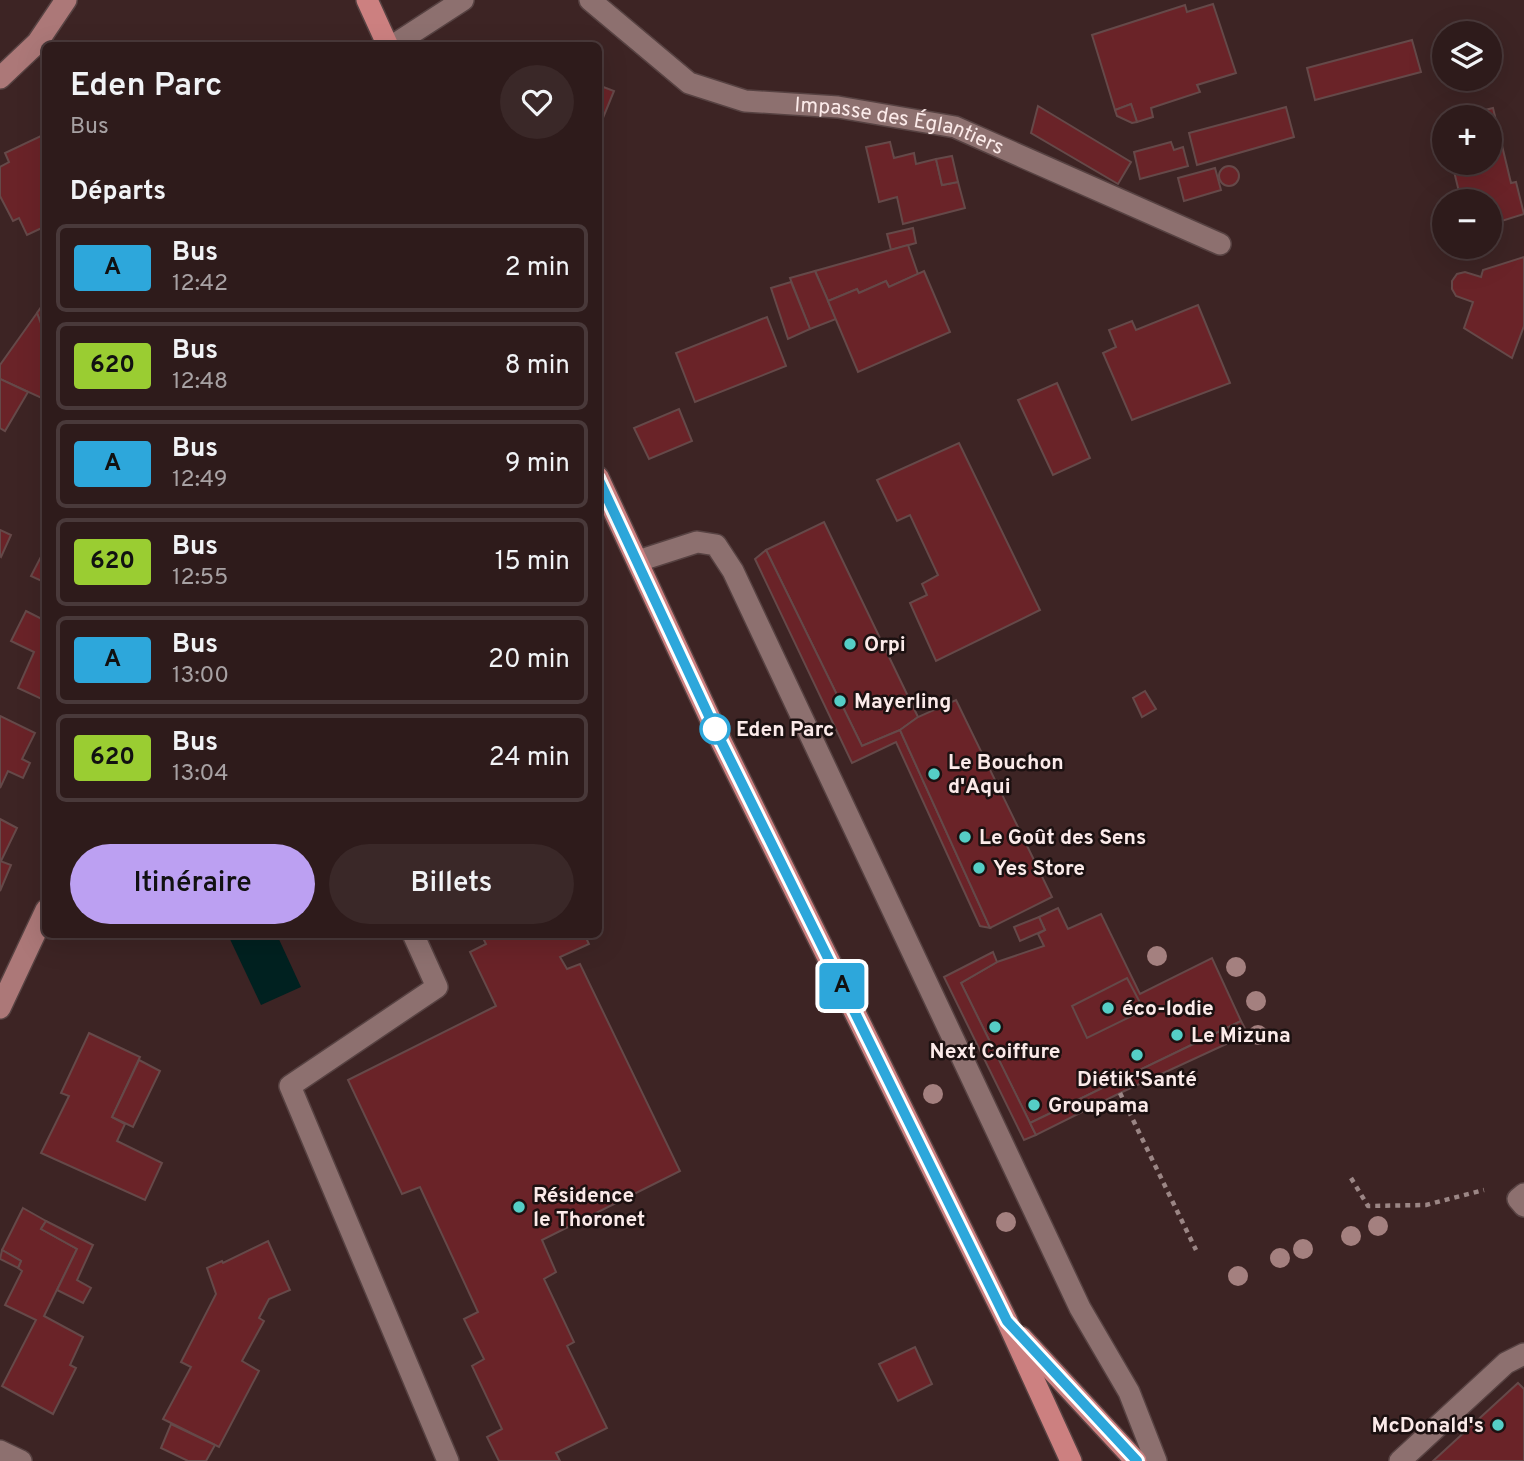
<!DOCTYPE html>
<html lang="fr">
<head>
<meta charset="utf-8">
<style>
  body { margin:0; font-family:Overpass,sans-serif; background:#3a2828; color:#f1f3f6; height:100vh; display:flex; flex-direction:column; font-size:26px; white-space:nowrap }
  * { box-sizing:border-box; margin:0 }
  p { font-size:23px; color:#a7a1a3 }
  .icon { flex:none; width:38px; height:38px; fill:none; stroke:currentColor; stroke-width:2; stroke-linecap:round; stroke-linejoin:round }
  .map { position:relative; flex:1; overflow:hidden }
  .details { position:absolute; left:42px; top:42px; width:560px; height:896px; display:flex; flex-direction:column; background:#2e1b1b; border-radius:10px; box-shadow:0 7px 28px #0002,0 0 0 2px #49393a }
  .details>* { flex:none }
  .badge { padding:0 14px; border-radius:5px; font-size:24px; line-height:46px }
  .buttons { position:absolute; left:1432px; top:21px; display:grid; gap:14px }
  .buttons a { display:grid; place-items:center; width:70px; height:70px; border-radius:50%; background:#2e1b1b; box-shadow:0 7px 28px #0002,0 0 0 2px #49393a; font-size:35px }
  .map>.badge { position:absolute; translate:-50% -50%; box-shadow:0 0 0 4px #fff }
  h2 { padding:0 28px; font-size:26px; line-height:63px }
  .round { display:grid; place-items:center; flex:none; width:74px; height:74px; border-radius:37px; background:#3a2828 }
  .headline { display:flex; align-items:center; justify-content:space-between; height:119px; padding:0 28px }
  h1 { font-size:33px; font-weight:600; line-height:52px }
  .action { display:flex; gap:14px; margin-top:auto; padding:14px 28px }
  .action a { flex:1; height:80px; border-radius:42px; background:#bca0f2; color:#111; font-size:28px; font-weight:600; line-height:80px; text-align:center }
  .action a+a { background:#3a2828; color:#f1f3f6 }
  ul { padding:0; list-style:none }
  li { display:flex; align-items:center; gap:21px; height:88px; margin:0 14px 10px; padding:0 14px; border:4px solid #49393a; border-radius:10px }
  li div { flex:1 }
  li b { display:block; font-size:26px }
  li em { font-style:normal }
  li .badge { min-width:77px; font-weight:700; text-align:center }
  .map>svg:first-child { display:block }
  .water { fill:#002120 }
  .building { fill:#6a2328; stroke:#654949; stroke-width:2 }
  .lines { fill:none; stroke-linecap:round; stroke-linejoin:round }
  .lane-casing { stroke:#574242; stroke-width:24 }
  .street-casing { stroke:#574242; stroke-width:24 }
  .secondary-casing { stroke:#574242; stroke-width:24 }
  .primary-casing { stroke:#574242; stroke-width:24 }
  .path { stroke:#9b8685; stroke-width:4.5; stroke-dasharray:5 5; stroke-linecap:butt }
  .lane { stroke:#8d706f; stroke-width:21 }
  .street { stroke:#8d706f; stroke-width:21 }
  .secondary { stroke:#ac7878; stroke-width:21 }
  .primary { stroke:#cc8080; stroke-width:21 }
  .tree { fill:#a4807f }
  .line-casing { stroke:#fff; stroke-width:16 }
  .line { stroke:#2da7db; stroke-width:10 }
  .poi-dot { fill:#55cec6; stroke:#1c1111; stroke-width:2.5 }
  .stop-dot { fill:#fff; stroke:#2da7db; stroke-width:3.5 }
  .labels { text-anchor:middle; stroke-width:5; stroke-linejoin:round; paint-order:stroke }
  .street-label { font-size:21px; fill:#fbeae9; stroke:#1c1111 }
  .poi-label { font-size:21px; font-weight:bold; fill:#fbeae9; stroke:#1c1111; text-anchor:start }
  .stop-label { font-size:21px; font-weight:bold; fill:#fbeae9; stroke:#1c1111; text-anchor:start }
</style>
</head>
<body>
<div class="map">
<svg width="1524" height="1461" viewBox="0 0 1524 1461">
  <rect width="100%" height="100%" fill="#3d2424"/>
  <polygon class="water" points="228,935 277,935 301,987 261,1005"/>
  <g class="building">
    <polygon points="1213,4 1236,73 1197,85 1200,92 1151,108 1153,117 1137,122 1131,104 1115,110 1092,35 1185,5 1187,12"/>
    <polygon points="1412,40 1421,72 1315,100 1307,68"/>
    <polygon points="598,85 614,91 598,130"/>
    <polygon points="1131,104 1137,122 1132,123 1117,116 1115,110"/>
    <polygon points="1038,106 1131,162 1118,184 1031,133"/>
    <polygon points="1286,107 1294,137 1197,165 1189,133"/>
    <polygon points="1493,108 1511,183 1516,182 1524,214 1489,225 1489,201 1444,201 1444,216 1440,201 1460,196 1452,163 1489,163 1489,117 1457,117"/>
    <polygon points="43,135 46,140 46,226 27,235 19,218 13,221 0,196 0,167 9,162 5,153"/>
    <polygon points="890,142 894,158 914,153 916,164 936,159 942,185 958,182 965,208 903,224 897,197 879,202 866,147"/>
    <polygon points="1171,142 1174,150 1183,147 1188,166 1140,179 1134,152"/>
    <polygon points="952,156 958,182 942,185 936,159"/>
    <circle cx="1229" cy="176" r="10"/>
    <polygon points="1215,168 1221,190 1184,201 1178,178"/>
    <polygon points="913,228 916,243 891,250 887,234"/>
    <polygon points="908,245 918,274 889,287 886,281 859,293 857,289 828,301 815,271"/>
    <polygon points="1524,257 1524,326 1512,358 1464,328 1473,302 1456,296 1452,289 1452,281 1457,274 1465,272 1481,277 1483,270"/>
    <polygon points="815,271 836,319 810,329 790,278"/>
    <polygon points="924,271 950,332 858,372 828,301 857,289 859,293 886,281 889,287"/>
    <polygon points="791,282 810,329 788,339 771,288"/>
    <polygon points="46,300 46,337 37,313"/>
    <polygon points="1198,305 1230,383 1132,420 1103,353 1116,347 1109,330 1132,321 1136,330"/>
    <polygon points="37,313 46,337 46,400 0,379 0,365"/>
    <polygon points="767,317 786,366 695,402 676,353"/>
    <polygon points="0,379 28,392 5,431 0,428"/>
    <polygon points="1057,383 1090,458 1053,475 1018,400"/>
    <polygon points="679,409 692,441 649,459 634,428"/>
    <polygon points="959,443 1040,610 936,661 910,603 927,595 922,584 938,575 910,515 897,521 877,480"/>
    <polygon points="824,522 918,717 900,730 862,746 766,550"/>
    <polygon points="0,530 11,535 1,557 0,556"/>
    <polygon points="46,547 46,583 31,576"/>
    <polygon points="766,550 862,746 900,730 990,928 980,926 896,742 852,763 755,559"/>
    <polygon points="26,611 46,621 46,701 18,688 34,652 11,641"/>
    <polygon points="1145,691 1156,709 1142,717 1133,698"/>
    <polygon points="956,700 1052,897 990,928 900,730 918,717"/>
    <polygon points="0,716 35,733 22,759 30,763 23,778 8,771 0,788"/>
    <polygon points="0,819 17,828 1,861 0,861"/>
    <polygon points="0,861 11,865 0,891"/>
    <polygon points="1058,908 1068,929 1101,914 1140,994 1212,958 1241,1021 1030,1123 961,983 997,962 1044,946 1038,934 1045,930 1039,917"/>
    <polygon points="1039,917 1045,930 1020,941 1014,927"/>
    <polygon points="481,934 584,934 589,944 560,957 567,969 580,964 680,1171 542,1240 556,1272 544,1279 574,1342 567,1346 607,1428 556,1453 560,1461 499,1461 487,1437 502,1429 472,1366 484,1359 464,1319 478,1312 420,1187 402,1194 348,1080 496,1006 470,952 486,944"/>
    <polygon points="993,952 997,962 961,983 1036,1135 1024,1140 944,977"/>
    <polygon points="1127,978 1144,1010 1087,1038 1072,1006"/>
    <polygon points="1241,1021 1248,1034 1120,1093 1036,1135 1030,1123"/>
    <polygon points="89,1033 140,1057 112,1117 125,1124 117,1141 162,1163 145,1200 41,1153 69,1096 61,1093"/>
    <polygon points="139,1060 160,1071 133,1127 112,1117"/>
    <polygon points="23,1208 46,1221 41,1229 77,1249 44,1316 83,1337 70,1365 76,1368 53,1414 2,1386 36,1320 5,1305 22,1271 18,1268 21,1261 2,1250"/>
    <polygon points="46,1221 93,1245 77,1280 91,1288 83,1303 57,1290 77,1249 41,1229"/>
    <polygon points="268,1241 290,1290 269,1299 259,1318 264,1321 242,1361 259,1371 219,1447 163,1419 191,1367 181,1362 216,1294 207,1268 222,1261 223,1263"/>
    <polygon points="2,1250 21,1261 18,1268 0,1259"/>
    <polygon points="915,1347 932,1384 898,1401 879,1364"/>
    <polygon points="1518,1383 1524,1389 1524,1461 1433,1461"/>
    <polygon points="171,1424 215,1445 206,1461 188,1461 161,1448"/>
  </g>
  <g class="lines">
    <defs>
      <g id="lane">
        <polyline points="638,561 697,542 716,545 733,571 1080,1308 1129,1392 1156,1461"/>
        <polyline points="1524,1194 1518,1199 1524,1206"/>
        <polyline points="1400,1461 1506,1363 1524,1354"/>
      </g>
      <g id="street">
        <path id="s1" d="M590 0 689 83 745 101 838 107 955 127 1220 244"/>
        <polyline points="392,46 463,0"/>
        <polyline points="413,934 437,987 290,1086 448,1461"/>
        <polyline points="0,1451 21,1461"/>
      </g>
      <g id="secondary">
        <polyline points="0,78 37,43 66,0"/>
        <polyline points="0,1008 46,910"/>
      </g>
      <g id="primary">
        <polyline points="367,0 388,46"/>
        <polyline points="598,477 715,729 1007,1321 1071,1461"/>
        <polyline points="1021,1337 1136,1461"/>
      </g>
    </defs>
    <use href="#lane" class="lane-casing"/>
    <use href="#street" class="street-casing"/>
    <use href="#secondary" class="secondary-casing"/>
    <use href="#primary" class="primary-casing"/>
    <g class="path">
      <polyline points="1120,1093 1196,1250"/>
      <polyline points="1351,1178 1368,1206 1426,1205 1484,1190"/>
    </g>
    <use href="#lane" class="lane"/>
    <use href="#street" class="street"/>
    <use href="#secondary" class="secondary"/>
    <use href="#primary" class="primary"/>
  </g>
  <g class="tree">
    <circle cx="1157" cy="956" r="10"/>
    <circle cx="1236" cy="967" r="10"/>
    <circle cx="1256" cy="1001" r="10"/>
    <circle cx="1258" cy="1035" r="10"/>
    <circle cx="933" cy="1094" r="10"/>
    <circle cx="1006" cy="1222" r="10"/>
    <circle cx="1378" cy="1226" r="10"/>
    <circle cx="1351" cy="1236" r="10"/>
    <circle cx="1303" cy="1249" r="10"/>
    <circle cx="1280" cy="1258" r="10"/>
    <circle cx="1238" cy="1276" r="10"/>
  </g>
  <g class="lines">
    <defs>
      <polyline id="line" points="598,478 715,729 1007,1321 1137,1461"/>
    </defs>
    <use href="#line" class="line-casing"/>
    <use href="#line" class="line"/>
  </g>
  <g class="poi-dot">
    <circle cx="850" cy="644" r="7"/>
    <circle cx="840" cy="701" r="7"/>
    <circle cx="934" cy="774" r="7"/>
    <circle cx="965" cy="837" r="7"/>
    <circle cx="979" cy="868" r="7"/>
    <circle cx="1108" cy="1008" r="7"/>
    <circle cx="995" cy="1027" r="7"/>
    <circle cx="1177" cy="1035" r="7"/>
    <circle cx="1137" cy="1055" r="7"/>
    <circle cx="1034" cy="1105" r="7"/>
    <circle cx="519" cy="1207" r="7"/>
    <circle cx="1498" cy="1425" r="7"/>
  </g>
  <circle class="stop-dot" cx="715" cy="729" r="14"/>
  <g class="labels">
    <g class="street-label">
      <text dy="7" stroke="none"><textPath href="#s1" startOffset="345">Impasse des Églantiers</textPath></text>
    </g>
    <g class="poi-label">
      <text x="864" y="651">Orpi</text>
      <text x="854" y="708">Mayerling</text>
      <text x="948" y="769">Le Bouchon<tspan x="948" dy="24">d'Aqui</tspan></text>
      <text x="979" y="844">Le Goût des Sens</text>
      <text x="993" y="875">Yes Store</text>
      <text x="1122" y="1015">éco-lodie</text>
      <text x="1191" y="1042">Le Mizuna</text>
      <text x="995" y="1058" text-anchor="middle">Next Coiffure</text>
      <text x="1137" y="1086" text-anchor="middle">Diétik'Santé</text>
      <text x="1048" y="1112">Groupama</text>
      <text x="533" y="1202">Résidence<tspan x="533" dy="24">le Thoronet</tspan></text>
      <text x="1484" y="1432" text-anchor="end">McDonald's</text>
    </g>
    <g class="stop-label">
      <text x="736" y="736">Eden Parc</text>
    </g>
  </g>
</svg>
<div class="buttons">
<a><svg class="icon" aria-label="layers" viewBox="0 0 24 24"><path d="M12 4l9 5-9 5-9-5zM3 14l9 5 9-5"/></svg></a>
<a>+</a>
<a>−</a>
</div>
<b class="badge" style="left:842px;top:986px;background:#2da7db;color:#111">A</b>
<section class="details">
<div class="headline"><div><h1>Eden Parc</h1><p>Bus</p></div><a class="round"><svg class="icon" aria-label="heart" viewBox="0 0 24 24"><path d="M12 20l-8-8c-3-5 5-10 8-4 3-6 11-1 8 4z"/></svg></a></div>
<h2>Départs</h2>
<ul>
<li><span class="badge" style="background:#2da7db;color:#111">A</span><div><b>Bus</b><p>12:42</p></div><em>2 min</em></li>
<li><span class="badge" style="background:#9acd32;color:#111">620</span><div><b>Bus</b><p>12:48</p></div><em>8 min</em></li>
<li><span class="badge" style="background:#2da7db;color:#111">A</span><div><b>Bus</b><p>12:49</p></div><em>9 min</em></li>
<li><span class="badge" style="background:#9acd32;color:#111">620</span><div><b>Bus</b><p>12:55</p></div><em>15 min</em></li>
<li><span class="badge" style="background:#2da7db;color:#111">A</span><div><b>Bus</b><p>13:00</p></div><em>20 min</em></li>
<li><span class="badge" style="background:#9acd32;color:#111">620</span><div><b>Bus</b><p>13:04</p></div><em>24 min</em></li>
</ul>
<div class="action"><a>Itinéraire</a><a>Billets</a></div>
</section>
</div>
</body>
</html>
